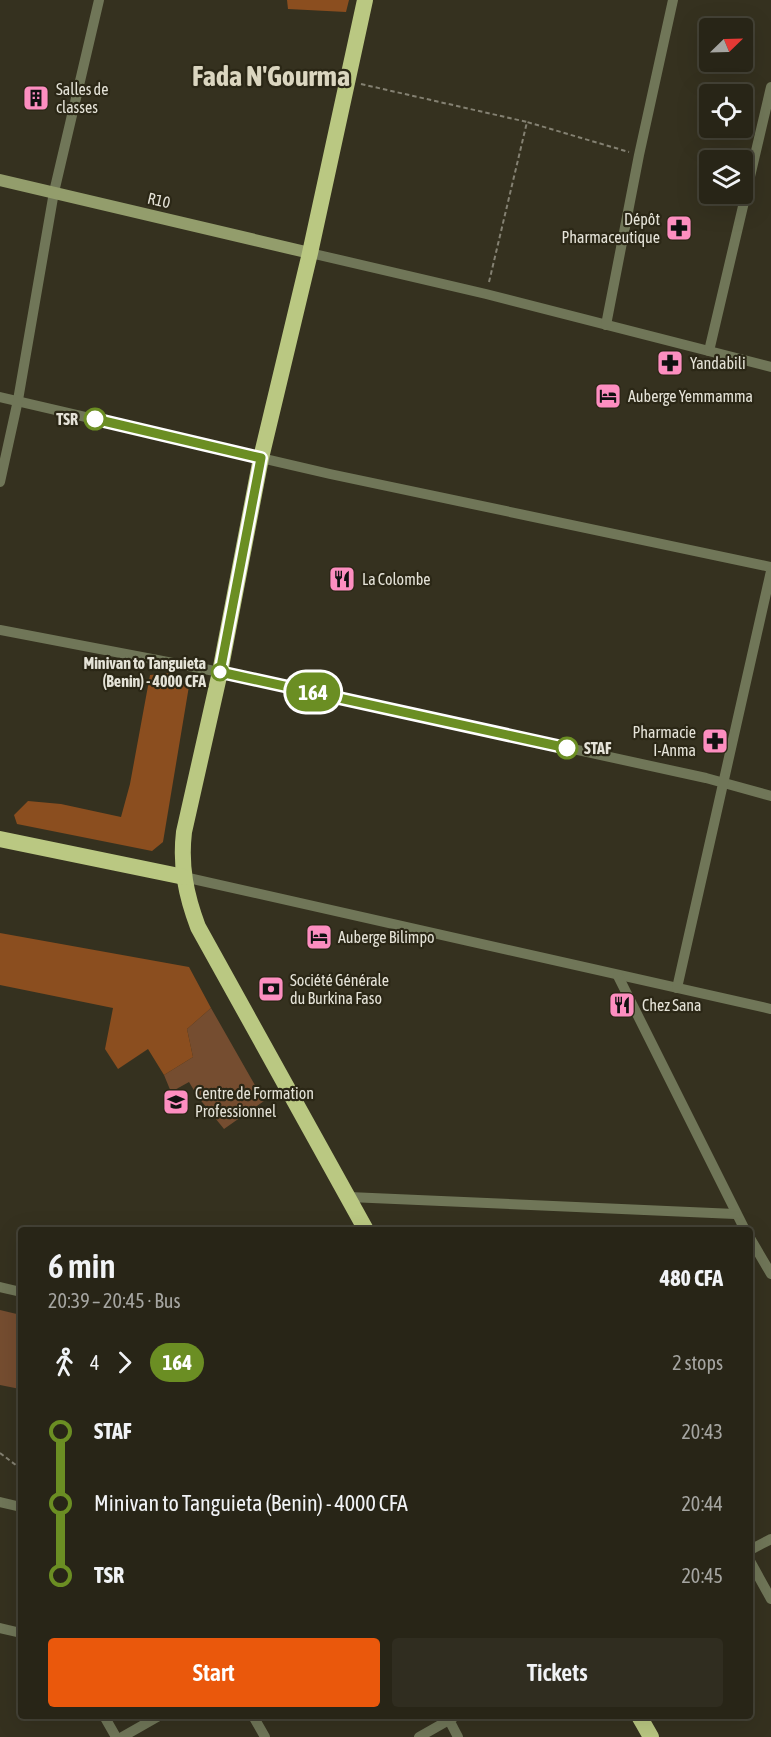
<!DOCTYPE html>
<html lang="en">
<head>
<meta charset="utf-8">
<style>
  body { margin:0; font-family:"Asap Condensed",sans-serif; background:#302d20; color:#f1f3f6; height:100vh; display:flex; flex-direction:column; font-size:22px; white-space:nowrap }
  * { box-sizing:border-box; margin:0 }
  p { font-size:20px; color:#a5a5a1 }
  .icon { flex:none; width:33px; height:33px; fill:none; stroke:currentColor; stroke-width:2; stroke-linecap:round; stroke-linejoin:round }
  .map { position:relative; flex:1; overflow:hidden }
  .panel { position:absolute; left:18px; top:1227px; width:735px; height:492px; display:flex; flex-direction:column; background:#282517; border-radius:6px; box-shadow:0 6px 24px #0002,0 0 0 2px #444236 }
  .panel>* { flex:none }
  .badge { padding:0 12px; border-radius:20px; font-size:21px; line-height:39px }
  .needle { width:39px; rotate:67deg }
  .fabs { position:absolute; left:699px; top:18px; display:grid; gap:12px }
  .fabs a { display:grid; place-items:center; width:54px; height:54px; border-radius:6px; background:#282517; box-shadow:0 6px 24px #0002,0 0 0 2px #444236; font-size:30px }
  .map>.badge { position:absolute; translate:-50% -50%; box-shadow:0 0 0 3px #fff }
  .legs { display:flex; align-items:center; gap:9px; height:66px; padding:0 30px; font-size:20px }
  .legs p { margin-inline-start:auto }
  .summary { display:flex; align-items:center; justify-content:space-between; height:102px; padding:0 30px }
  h1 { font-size:33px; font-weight:600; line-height:45px }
  .primary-button { display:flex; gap:12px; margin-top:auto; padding:12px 30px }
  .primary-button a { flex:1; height:69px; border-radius:6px; background:#ea580c; color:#fff; font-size:24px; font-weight:600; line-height:69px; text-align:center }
  .primary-button a+a { background:#302d20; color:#f1f3f6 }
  ul { padding:0 30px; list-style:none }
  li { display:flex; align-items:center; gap:21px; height:72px; font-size:22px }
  li i { display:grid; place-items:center; width:9px; height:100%; margin:0 8px; background:currentColor }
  li i::after { content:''; width:15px; height:15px; margin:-8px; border:4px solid; border-radius:50%; background:#282517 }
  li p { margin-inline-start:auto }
  li:first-child i { background:linear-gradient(#0000 50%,currentColor 0) }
  li:last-child i { background:linear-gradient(currentColor 50%,#0000 0) }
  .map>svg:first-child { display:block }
  .green { fill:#754d30 }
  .forest { fill:#8b4e1f }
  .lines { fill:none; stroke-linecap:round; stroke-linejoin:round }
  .path { stroke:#848172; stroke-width:2; stroke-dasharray:4.5 3; stroke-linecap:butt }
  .minor { stroke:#707658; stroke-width:10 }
  .secondary { stroke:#939d6c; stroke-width:12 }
  .trunk { stroke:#bac882; stroke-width:16 }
  .line-1-casing { stroke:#fff; stroke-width:14 }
  .line-1 { stroke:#6b8e23; stroke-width:9 }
  .stop-1-dot { fill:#fff; stroke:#6b8e23; stroke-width:3 }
  .labels { text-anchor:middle; stroke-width:4.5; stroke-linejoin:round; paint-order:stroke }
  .poi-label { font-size:16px; fill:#e5e3d8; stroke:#2b2716; text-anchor:start }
  .street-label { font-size:16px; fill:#e5e3d8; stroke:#2b2716 }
  .stop-label { font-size:16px; font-weight:bold; fill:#e5e3d8; stroke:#2b2716; text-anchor:end }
  .town-label { font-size:28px; font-weight:bold; fill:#dbd6c0; stroke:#2b2716 }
</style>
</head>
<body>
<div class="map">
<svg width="771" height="1737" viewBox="0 0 771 1737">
  <rect width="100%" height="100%" fill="#35311f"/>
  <g class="green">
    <polygon points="211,1008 264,1101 224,1129 198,1097 189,1082 171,1092 164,1075 193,1057 187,1029"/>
    <polygon points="0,1310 21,1315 20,1389 0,1385"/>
  </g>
  <g class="forest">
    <polygon points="287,0 349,0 346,12 288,9"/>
    <polygon points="172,673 189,686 163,842 152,851 17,824 14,815 28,801 61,804 121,817 130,784 150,675"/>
    <polygon points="0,933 189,967 211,1008 187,1029 193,1057 164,1075 148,1049 118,1069 105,1049 113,1008 0,985"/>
  </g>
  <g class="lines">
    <g class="path">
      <polyline points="361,84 527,122"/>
      <polyline points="489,282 527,122 629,152"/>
      <polyline points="0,1453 21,1469"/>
    </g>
    <g class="minor">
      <polyline points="310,253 486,294 771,367"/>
      <polyline points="606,325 639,155 673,0"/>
      <polyline points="709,351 771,87"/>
      <polyline points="0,397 330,474 771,567"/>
      <polyline points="0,482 18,400 54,192 99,0"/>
      <polyline points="0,630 220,672 706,778 771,796"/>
      <polyline points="184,877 771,1009"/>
      <polyline points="618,976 745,1230"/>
      <polyline points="677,988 771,571"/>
      <polyline points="349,1197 735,1214"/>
      <polyline points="750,1238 771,1274"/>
      <polyline points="0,1287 21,1292"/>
      <polyline points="0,1502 21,1507"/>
      <polyline points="750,1550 771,1539"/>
      <polyline points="750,1561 771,1599"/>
      <polyline points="0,1628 21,1633"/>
      <polyline points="104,1716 116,1737"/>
      <polyline points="253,1716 265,1737"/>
      <polyline points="447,1716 458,1737"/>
      <polyline points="122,1737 159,1716"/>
      <polyline points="419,1737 456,1716"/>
    </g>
    <polyline class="secondary" points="0,180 310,253"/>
    <g class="trunk">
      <path d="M365 0 310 253 261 458 220 672 184 832C180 866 186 895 198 927L366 1230"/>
      <polyline points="0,839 184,877"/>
      <polyline points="639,1716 651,1737"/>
    </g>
  </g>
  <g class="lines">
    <defs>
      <polyline id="line-1" points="95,419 261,458 220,672 567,748"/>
    </defs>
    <use href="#line-1" class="line-1-casing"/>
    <use href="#line-1" class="line-1"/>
  </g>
  <defs>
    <symbol id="building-square" viewBox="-11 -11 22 22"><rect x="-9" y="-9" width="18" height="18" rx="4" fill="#fd8ec0" stroke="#2b2716"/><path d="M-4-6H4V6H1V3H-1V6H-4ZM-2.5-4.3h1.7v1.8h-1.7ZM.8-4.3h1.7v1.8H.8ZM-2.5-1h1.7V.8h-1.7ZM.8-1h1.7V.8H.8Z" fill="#111"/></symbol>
    <symbol id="pharmacy-square" viewBox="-11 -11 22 22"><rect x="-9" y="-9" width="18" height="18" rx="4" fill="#fd8ec0" stroke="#2b2716"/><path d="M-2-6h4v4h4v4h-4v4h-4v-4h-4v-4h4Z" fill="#111"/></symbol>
    <symbol id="hotel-square" viewBox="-11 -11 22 22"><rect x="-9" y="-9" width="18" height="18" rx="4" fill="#fd8ec0" stroke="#2b2716"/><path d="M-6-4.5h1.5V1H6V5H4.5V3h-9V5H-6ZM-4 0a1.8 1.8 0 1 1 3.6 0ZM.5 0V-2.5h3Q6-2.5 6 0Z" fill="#111"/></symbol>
    <symbol id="restaurant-square" viewBox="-11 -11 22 22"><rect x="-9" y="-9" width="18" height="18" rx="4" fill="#fd8ec0" stroke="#2b2716"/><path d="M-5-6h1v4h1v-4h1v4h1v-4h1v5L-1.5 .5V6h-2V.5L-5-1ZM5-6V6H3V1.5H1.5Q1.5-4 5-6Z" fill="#111"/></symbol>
    <symbol id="bank-square" viewBox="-11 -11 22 22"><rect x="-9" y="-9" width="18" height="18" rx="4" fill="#fd8ec0" stroke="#2b2716"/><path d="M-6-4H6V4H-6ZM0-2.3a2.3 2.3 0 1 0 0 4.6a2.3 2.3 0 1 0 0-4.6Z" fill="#111"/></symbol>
    <symbol id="school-square" viewBox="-11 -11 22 22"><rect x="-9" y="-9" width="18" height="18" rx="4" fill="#fd8ec0" stroke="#2b2716"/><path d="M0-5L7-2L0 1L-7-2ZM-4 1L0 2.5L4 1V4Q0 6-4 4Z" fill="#111"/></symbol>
  </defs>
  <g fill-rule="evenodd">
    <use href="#building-square" x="21" y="83" width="30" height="30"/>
    <use href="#pharmacy-square" x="664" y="213" width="30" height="30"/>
    <use href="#pharmacy-square" x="655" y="348" width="30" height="30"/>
    <use href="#hotel-square" x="593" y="381" width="30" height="30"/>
    <use href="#restaurant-square" x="327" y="564" width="30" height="30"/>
    <use href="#pharmacy-square" x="700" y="726" width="30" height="30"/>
    <use href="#hotel-square" x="304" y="922" width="30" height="30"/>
    <use href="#bank-square" x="256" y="974" width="30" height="30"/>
    <use href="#restaurant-square" x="607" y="990" width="30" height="30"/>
    <use href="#school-square" x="161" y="1087" width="30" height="30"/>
  </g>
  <g class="stop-1-dot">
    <circle cx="95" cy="419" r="10"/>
    <circle cx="220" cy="672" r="8"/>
    <circle cx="567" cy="748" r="10"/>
  </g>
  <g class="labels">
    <g class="poi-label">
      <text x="56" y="95">Salles de<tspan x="56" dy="18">classes</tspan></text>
      <text x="660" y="225" text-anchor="end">Dépôt<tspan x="660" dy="18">Pharmaceutique</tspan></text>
      <text x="690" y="369">Yandabili</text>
      <text x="628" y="402">Auberge Yemmamma</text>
      <text x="362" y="585">La Colombe</text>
      <text x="696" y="738" text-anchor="end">Pharmacie<tspan x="696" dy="18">I-Anma</tspan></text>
      <text x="338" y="943">Auberge Bilimpo</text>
      <text x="290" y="986">Société Générale<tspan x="290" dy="18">du Burkina Faso</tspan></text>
      <text x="642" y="1011">Chez Sana</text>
      <text x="195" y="1099">Centre de Formation<tspan x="195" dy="18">Professionnel</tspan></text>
    </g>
    <g class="street-label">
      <text transform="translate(159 200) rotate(13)" y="6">R10</text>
    </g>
    <g class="stop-label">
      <text x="78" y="425">TSR</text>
      <text x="206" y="669">Minivan to Tanguieta<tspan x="206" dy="18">(Benin) - 4000 CFA</tspan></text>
      <text x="584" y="754" text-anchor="start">STAF</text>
    </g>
    <g class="town-label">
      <text x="271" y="86">Fada N'Gourma</text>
    </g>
  </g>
</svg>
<div class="fabs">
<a><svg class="needle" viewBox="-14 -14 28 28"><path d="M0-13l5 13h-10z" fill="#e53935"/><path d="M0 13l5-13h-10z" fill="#a5a5a1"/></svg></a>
<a><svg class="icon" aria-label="locate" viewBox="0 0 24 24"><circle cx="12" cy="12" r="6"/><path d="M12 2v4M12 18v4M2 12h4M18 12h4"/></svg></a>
<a><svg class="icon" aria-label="layers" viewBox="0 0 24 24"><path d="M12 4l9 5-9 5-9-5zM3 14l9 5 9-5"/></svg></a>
</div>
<b class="badge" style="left:313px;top:692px;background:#6b8e23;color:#fff">164</b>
<section class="panel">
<div class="summary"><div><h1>6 min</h1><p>20:39 – 20:45 · Bus</p></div><b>480 CFA</b></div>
<div class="legs"><svg class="icon" aria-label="walk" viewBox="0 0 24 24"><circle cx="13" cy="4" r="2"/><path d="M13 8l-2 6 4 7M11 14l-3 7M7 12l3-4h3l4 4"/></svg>4<svg class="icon" aria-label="forward" viewBox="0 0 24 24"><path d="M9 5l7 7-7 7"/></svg><b class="badge" style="background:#6b8e23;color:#fff">164</b><p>2 stops</p></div>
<ul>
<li><i style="color:#6b8e23"></i><b>STAF</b><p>20:43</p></li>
<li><i style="color:#6b8e23"></i><span>Minivan to Tanguieta (Benin) - 4000 CFA</span><p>20:44</p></li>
<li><i style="color:#6b8e23"></i><b>TSR</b><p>20:45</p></li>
</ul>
<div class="primary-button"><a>Start</a><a>Tickets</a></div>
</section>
</div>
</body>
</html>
